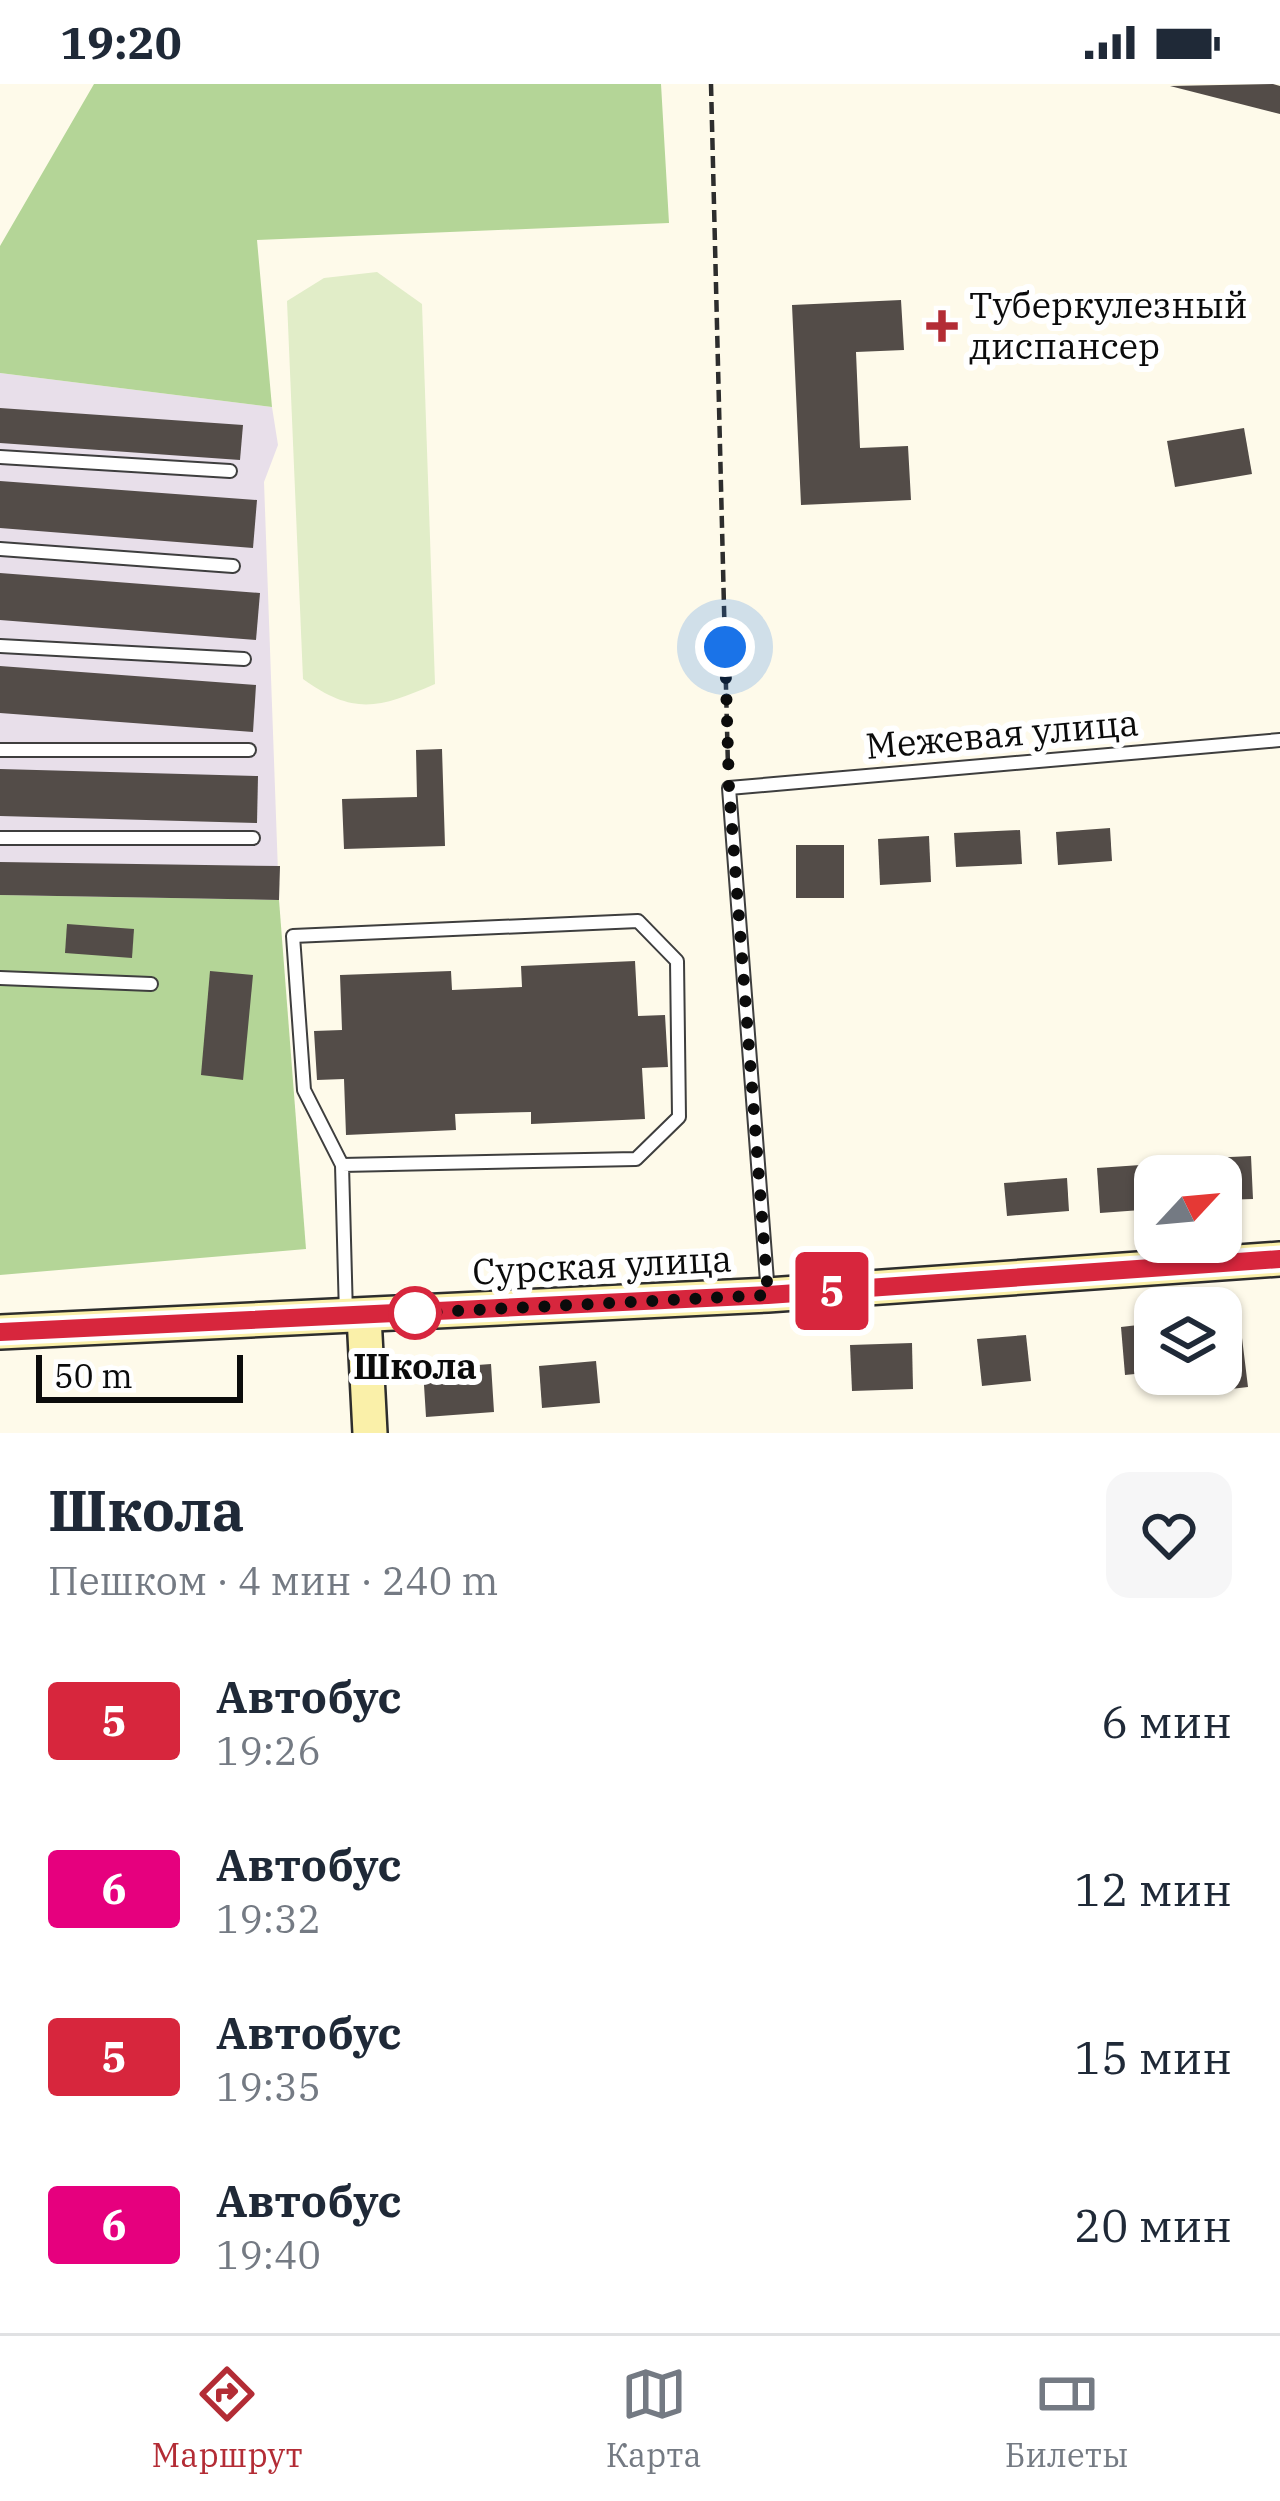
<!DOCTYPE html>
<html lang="ru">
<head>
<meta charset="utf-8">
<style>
  body { margin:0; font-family:"IBM Plex Serif",serif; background:#f6f6f7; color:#1f2937; height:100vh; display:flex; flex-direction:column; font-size:45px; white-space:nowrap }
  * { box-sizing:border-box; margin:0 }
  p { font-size:39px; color:#747a83 }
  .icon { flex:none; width:66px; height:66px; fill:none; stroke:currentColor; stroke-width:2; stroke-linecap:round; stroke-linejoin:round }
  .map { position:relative; height:1349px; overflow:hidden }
  .details { display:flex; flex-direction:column; background:#fff; flex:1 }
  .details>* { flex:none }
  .badge { padding:0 24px; border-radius:9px; font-size:42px; line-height:78px }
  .needle { width:78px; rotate:64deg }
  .fabs { position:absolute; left:1134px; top:1071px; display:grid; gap:24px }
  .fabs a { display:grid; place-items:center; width:108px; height:108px; border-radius:24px; background:#fff; box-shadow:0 3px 9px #0004; font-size:60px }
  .scale { position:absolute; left:36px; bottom:30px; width:207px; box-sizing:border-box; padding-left:12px; border:6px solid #0b0b0b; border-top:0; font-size:33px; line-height:42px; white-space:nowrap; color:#0b0b0b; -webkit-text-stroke:9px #fff; paint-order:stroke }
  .you { position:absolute; width:60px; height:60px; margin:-30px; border:9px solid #fff; border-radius:50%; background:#1a73e8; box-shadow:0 0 0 18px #1a73e833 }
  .map>.badge { position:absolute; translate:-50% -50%; box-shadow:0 0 0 6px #fff }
  .round { display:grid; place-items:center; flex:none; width:126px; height:126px; border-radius:24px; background:#f6f6f7 }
  .overview { display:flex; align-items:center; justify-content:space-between; height:204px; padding:0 48px }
  h1 { font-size:57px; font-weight:700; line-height:90px }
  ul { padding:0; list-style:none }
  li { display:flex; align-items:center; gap:36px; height:168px; padding:0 48px }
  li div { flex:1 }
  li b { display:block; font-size:45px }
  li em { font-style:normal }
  li .badge { min-width:132px; font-weight:700; text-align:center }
  .status { display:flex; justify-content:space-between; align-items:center; height:84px; padding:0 60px; background:#fff; direction:ltr }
  .status svg { height:33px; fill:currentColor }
  .dock { display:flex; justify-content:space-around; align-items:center; height:168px; border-top:3px solid #e0e1e3; background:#fff; font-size:33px; color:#747a83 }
  .dock a { display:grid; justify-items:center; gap:6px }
  .dock .selected { color:#b32c35 }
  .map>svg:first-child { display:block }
  .industrial { fill:#e8dfea }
  .forest { fill:#b4d597 }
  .pitch { fill:#e1edc8 }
  .building { fill:#534c48 }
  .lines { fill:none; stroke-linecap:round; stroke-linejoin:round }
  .lane-casing { stroke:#3e3e3e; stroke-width:16 }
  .secondary-casing { stroke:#2d2d2d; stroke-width:38 }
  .path { stroke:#2d2d2d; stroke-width:4.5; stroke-dasharray:12 6; stroke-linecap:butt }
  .lane { stroke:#fff; stroke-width:12 }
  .secondary { stroke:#faf0a9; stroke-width:33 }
  .line-casing { stroke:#fff; stroke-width:27 }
  .line { stroke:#d7263d; stroke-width:18 }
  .walk { stroke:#0b0b0b; stroke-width:12; stroke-dasharray:0 21.6 }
  .poi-dot { fill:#b32c35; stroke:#fff; stroke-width:4.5 }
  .stop-dot { fill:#fff; stroke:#d7263d; stroke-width:6 }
  .labels { text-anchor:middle; stroke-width:12; stroke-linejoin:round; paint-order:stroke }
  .poi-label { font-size:36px; fill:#0b0b0b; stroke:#fff; text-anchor:start }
  .street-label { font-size:36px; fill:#0b0b0b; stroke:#fff }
  .stop-label { font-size:36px; font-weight:bold; fill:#0b0b0b; stroke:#fff }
</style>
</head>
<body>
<div class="status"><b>19:20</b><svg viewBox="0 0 49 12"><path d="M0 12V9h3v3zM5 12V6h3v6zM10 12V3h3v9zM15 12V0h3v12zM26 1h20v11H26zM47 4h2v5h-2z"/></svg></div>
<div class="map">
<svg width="1280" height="1349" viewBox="0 0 1280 1349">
  <rect width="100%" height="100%" fill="#fefaea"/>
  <polygon class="industrial" points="0,289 272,323 278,361 264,398 279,816 0,811"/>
  <g class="forest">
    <polygon points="94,0 661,0 669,139 257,156 272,323 0,289 0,162"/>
    <polygon points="0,811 279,816 306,1165 0,1191"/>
  </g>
  <path class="pitch" d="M377 188 422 220 435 600C380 624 354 632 303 595L287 217 324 194Z"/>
  <g class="building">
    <polygon points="1273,0 1280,2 1280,30 1170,2"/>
    <polygon points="901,216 904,266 856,268 860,364 908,362 911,416 801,421 792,221"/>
    <polygon points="0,324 243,341 240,376 0,359"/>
    <polygon points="1244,344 1252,390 1175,403 1167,357"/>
    <polygon points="0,397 257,416 253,464 0,444"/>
    <polygon points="0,489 260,509 256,556 0,536"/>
    <polygon points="0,582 256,601 253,648 0,629"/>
    <polygon points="442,665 445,762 344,765 342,715 417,713 416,666"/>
    <polygon points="0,685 258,692 257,739 0,732"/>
    <polygon points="1110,744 1112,777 1058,781 1056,748"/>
    <polygon points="1020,746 1022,780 956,783 954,749"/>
    <polygon points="929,752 931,798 880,801 878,755"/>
    <rect x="796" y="761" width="48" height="53"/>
    <polygon points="0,778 280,782 279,816 0,811"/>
    <polygon points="67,840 134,845 132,874 65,869"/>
    <polygon points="635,877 638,932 665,931 668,983 642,984 645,1035 531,1040 531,1028 455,1030 456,1046 346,1051 344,995 317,996 314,947 342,946 340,891 451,887 452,906 522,903 521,882"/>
    <polygon points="210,887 253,891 243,996 201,991"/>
    <polygon points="1251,1072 1253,1115 1221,1116 1221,1092 1191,1092 1190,1075"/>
    <polygon points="1155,1080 1155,1125 1100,1129 1097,1084"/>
    <polygon points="1067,1094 1069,1127 1007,1132 1004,1099"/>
    <polygon points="1155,1239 1155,1288 1125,1291 1121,1243"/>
    <polygon points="1026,1251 1031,1297 982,1302 977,1255"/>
    <polygon points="1242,1254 1248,1303 1205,1308 1203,1290 1221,1290 1221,1256"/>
    <polygon points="912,1259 913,1305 852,1307 850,1261"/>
    <polygon points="596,1277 600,1319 542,1324 539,1282"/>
    <polygon points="491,1280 494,1328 426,1333 423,1285"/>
  </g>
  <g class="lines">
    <defs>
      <g id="lane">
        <polyline points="0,373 230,387"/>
        <polyline points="0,465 233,482"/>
        <polyline points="0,562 244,575"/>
        <polyline points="0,666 249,666"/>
        <polyline points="0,754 253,754"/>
        <polyline points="0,894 151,900"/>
        <polyline points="342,1081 636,1075 679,1033 677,877 638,837 293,852 304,1006 342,1081 346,1231"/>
        <polyline points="768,1210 729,704 1280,656"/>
      </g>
      <g id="secondary">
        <polyline points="364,1232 370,1349"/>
        <polyline points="0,1248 768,1211 1280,1175"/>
      </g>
    </defs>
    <use href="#lane" class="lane-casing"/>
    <use href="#secondary" class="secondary-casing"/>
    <polyline class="path" points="711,0 728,684"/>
    <use href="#lane" class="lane"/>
    <use href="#secondary" class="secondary"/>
  </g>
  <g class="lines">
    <defs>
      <polyline id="line" points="0,1248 768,1211 1280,1175"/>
    </defs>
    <use href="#line" class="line-casing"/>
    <use href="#line" class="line"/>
    <polyline class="walk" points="415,1229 768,1211 729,704 725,563"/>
  </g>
  <path class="poi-dot" d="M936 224h12v12h12v12h-12v12h-12v-12h-12v-12h12z"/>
  <circle class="stop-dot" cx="415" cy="1229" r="24"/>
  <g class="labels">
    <g class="poi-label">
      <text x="969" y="234">Туберкулезный<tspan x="969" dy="41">диспансер</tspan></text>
    </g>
    <g class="street-label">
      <text transform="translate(1002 650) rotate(-5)" y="13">Межевая улица</text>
      <text transform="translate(602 1181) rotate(-3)" y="13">Сурская улица</text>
    </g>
    <g class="stop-label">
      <text x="415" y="1295">Школа</text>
    </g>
  </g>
</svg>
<div class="fabs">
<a><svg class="needle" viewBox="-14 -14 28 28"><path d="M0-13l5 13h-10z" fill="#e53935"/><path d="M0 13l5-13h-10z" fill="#747a83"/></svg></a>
<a><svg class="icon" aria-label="layers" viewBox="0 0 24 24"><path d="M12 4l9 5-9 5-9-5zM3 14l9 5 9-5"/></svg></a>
</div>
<div class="scale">50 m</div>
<div class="you" style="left:725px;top:563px"></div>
<b class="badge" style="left:832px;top:1207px;background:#d7263d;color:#fff">5</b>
</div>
<section class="details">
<div class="overview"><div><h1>Школа</h1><p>Пешком · 4 мин · 240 m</p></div><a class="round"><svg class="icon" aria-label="heart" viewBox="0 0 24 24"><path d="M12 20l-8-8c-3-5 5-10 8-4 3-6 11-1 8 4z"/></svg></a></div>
<ul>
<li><span class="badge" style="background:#d7263d;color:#fff">5</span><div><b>Автобус</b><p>19:26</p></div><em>6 мин</em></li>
<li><span class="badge" style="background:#e6007e;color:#fff">6</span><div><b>Автобус</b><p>19:32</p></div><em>12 мин</em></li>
<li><span class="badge" style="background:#d7263d;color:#fff">5</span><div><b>Автобус</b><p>19:35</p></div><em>15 мин</em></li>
<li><span class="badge" style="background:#e6007e;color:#fff">6</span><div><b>Автобус</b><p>19:40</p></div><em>20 мин</em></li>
</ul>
</section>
<nav class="dock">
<a class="selected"><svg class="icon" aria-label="directions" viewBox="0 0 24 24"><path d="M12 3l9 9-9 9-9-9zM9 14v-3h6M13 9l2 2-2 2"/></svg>Маршрут</a>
<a><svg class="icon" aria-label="map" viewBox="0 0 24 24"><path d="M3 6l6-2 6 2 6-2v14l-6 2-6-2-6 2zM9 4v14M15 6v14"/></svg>Карта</a>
<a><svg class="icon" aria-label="tickets" viewBox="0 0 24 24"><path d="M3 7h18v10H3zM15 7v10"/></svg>Билеты</a>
</nav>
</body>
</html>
